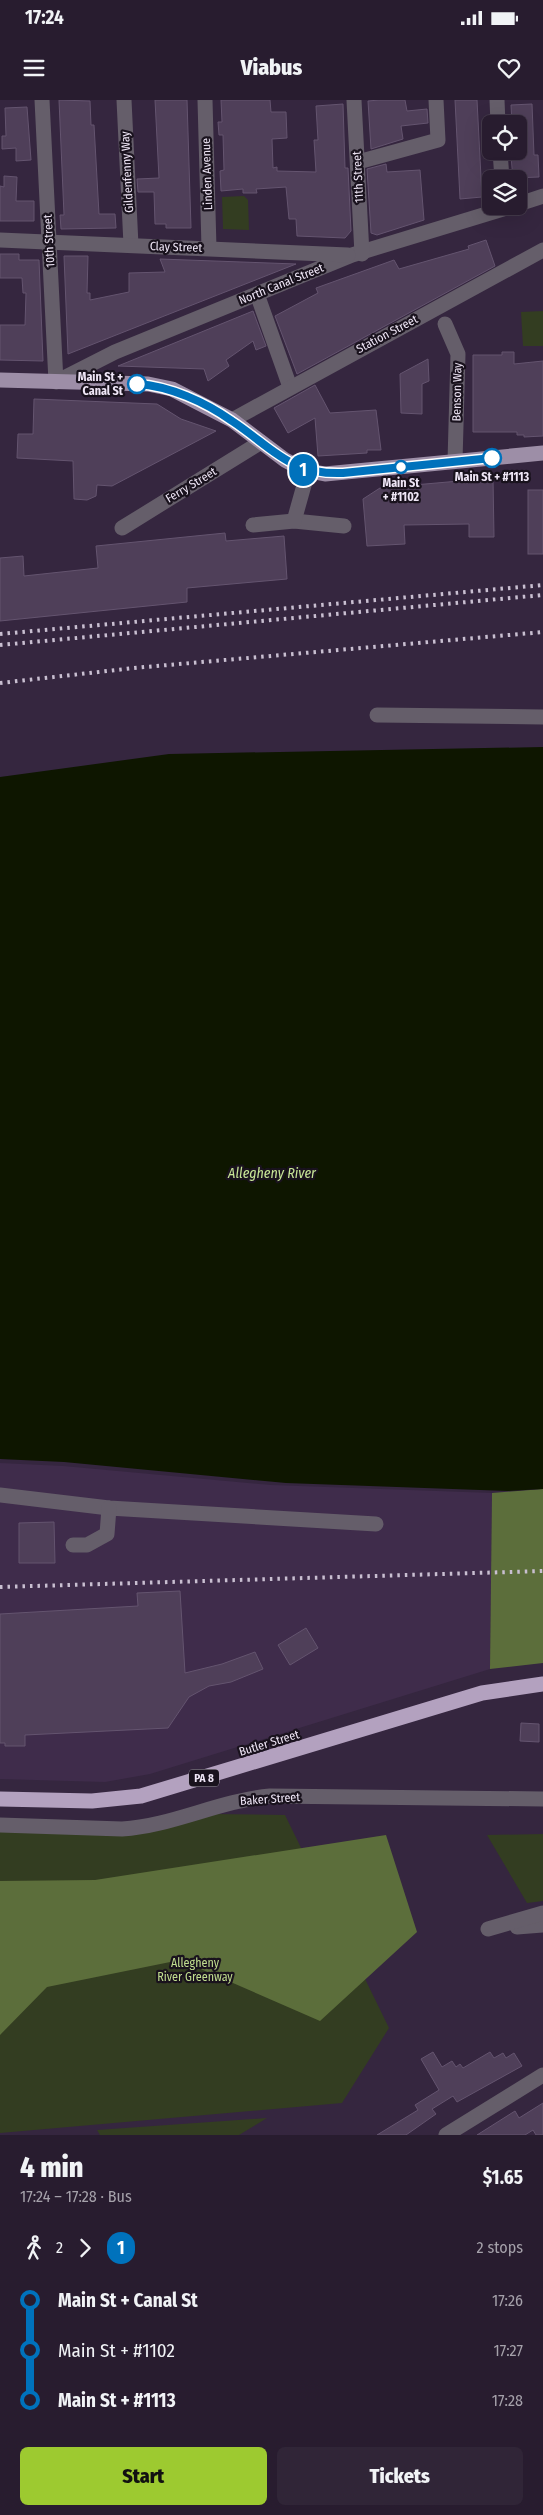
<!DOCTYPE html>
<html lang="en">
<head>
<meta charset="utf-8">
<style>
  body { margin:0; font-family:"Fira Sans Condensed",sans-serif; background:#302537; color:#f1f3f6; height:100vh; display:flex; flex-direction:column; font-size:19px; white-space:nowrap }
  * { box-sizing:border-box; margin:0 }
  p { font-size:16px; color:#a5a1aa }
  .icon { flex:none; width:28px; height:28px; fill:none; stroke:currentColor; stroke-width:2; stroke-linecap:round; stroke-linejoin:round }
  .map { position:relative; height:2035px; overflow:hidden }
  .sheet { display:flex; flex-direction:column; background:#281c2f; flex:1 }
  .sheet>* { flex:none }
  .badge { padding:0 10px; border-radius:16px; font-size:18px; line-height:32px }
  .buttons { position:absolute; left:482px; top:15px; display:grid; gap:10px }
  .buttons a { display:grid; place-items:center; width:45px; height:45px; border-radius:8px; background:#281c2f; box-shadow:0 5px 20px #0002,0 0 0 1px #443a4b; font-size:25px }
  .map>.badge { position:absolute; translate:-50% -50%; box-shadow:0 0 0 2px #fff }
  .legs { display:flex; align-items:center; gap:8px; height:55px; padding:0 20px; font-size:16px }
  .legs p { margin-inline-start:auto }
  .summary { display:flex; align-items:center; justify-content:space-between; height:85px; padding:0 20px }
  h1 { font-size:28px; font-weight:800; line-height:38px }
  .action { display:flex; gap:10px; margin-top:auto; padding:10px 20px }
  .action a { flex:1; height:58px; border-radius:8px; background:#9dca30; color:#111; font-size:20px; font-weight:800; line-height:58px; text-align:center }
  .action a+a { background:#302537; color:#f1f3f6 }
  ul { padding:0 20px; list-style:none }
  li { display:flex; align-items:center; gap:18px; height:50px; font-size:19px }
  li i { display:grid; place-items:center; width:8px; height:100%; margin:0 6px; background:currentColor }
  li i::after { content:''; width:12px; height:12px; margin:-6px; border:4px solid; border-radius:50%; background:#281c2f }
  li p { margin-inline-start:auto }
  li:first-child i { background:linear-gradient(#0000 50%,currentColor 0) }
  li:last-child i { background:linear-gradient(currentColor 50%,#0000 0) }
  .status { display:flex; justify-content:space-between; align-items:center; height:35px; padding:0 25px; background:#281c2f; direction:ltr }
  .status svg { height:14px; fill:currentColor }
  header { display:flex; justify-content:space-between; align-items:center; height:65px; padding:0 20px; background:#281c2f; font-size:22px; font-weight:800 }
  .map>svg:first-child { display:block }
  .built { fill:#3f2c4b }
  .green { fill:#333d21 }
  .forest { fill:#5c6e3b }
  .water { fill:#0e1600 }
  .building { fill:#4f3f59; stroke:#64546f }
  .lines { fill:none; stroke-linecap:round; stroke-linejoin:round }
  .minor { stroke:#655e6a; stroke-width:15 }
  .major { stroke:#9d8ea7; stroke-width:15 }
  .highway { stroke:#b3a1bf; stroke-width:15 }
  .rail { stroke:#c9bfd1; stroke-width:4; stroke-dasharray:2.5 5; stroke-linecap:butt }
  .line-1-casing { stroke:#fff; stroke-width:11 }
  .line-1 { stroke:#0072bc; stroke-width:8 }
  .stop-1-dot { fill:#fff; stroke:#0072bc; stroke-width:2.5 }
  .labels { text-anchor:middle; stroke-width:4.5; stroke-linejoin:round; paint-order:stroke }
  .shield { fill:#19121d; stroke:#afa6b5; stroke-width:1 }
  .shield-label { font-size:11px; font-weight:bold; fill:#efe6f6 }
  .street-label { font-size:12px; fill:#efe6f6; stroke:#19121d }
  .stop-label { font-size:12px; font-weight:bold; fill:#efe6f6; stroke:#19121d }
  .park-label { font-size:12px; fill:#c1de8f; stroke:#19121d }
  .water-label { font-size:14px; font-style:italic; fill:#c8e697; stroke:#19121d }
</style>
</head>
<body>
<div class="status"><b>17:24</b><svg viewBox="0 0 49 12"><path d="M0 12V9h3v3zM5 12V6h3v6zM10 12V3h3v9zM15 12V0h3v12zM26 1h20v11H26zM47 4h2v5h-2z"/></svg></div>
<header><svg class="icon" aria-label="menu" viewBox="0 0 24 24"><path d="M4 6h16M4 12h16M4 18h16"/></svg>Viabus<svg class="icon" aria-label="heart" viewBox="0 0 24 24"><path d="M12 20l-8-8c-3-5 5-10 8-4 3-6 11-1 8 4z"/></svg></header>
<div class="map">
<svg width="543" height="2035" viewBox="0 0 543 2035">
  <rect width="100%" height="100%" fill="#35263f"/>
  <polygon class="built" points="0,1363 63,1366 271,1385 492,1393 490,1569 150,1674 105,1682 0,1679"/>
  <g class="green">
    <polygon points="244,96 248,100 249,130 223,129 222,97"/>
    <polygon points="543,211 543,246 523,246 521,212"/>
    <polygon points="208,1714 285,1715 389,1928 342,2003 0,2033 0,1732 150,1732"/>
    <polygon points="543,1734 543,1801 527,1803 487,1735"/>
    <polygon points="267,2018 239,2035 100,2035 97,2030"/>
  </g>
  <g class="forest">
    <polygon points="543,1389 543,1563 490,1569 492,1393"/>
    <polygon points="386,1735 417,1832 320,1921 180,1860 47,1887 0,1935 0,1781 95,1780"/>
  </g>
  <polygon class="water" points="543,647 543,1389 508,1391 286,1383 64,1362 0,1359 0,677 169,654"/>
  <g class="building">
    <polygon points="59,0 90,1 91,25 94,25 99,114 115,114 116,128 61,129 60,115 64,115"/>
    <polygon points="155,0 187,0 191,128 166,128 166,124 155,124 154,92 138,92 137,79 159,78"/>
    <polygon points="221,0 270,0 271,12 286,12 287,38 272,39 273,68 277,67 277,71 316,72 314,40 318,40 316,6 343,4 345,68 348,68 351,131 345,138 297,136 296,119 289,119 286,87 256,89 257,93 243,93 243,89 221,91 220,71 224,70 223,35 219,35 218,22 222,22"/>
    <polygon points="379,0 405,0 407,11 427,9 428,23 401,26 403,39 371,49 368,1"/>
    <polygon points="455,0 477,0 482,97 460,99"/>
    <polygon points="532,4 534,55 538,55 539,77 513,78 511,57 519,56 519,24 512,24 511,5"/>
    <polygon points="27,7 31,60 16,61 16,48 2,49 2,36 6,36 5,8"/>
    <polygon points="386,64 387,72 420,70 424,120 377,135 371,133 367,69"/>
    <polygon points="4,76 17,77 16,101 34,101 34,121 0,121 0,86 4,87"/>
    <polygon points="486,140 495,166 297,274 275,216 318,193 316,188 394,160 399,169 469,149 468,146"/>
    <polygon points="0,154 19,154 19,160 39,160 43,261 0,260 0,225 25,225 26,193 23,193 22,178 0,178"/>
    <polygon points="64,156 88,156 87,193 90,193 90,200 129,192 129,173 165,172 160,159 296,164 68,254"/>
    <polygon points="253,211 266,246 256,250 253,241 226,260 229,266 208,281 204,269 118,266"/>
    <polygon points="502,252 514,252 514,264 543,261 543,336 524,337 524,335 517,335 517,332 473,332 473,255 502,255"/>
    <polygon points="428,259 429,281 422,284 422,314 401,313 400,274"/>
    <polygon points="315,285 330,313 376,310 381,350 367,350 367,353 318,356 315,318 288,333 274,308"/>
    <polygon points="34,299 157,304 181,319 216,331 112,386 97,385 96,396 87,400 74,399 73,361 17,358 18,334 33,334"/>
    <polygon points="493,378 494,437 469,437 469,424 404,425 405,444 367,446 363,399 380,388"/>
    <rect x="528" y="390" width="15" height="64"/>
    <polygon points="225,433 226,441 284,436 287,479 187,488 187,502 0,521 0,458 23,456 24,476 98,468 96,446"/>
    <polygon points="54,1422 55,1463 19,1463 19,1423"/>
    <polygon points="180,1491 185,1573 222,1564 255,1552 263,1569 231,1582 209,1586 189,1597 168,1628 25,1635 25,1646 5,1646 5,1643 0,1643 0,1514 138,1506 137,1493"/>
    <polygon points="306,1528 318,1548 290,1565 278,1545"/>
    <polygon points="521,1623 539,1624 539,1642 520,1641"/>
    <polygon points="433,1952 442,1967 452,1961 456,1967 460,1964 463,1968 490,1952 494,1958 503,1953 506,1958 514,1953 522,1966 457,2002 453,1996 432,2009 436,2014 406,2035 377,2035 418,2010 415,2005 439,1990 421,1959"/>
    <polygon points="543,2003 543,2035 536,2035 533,2030 525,2035 477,2035 515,2011 519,2018"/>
  </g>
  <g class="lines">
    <g class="minor">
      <polyline points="42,0 56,282 115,252 352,155 513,106"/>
      <polyline points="124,0 131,145"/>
      <polyline points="205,0 209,148"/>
      <polyline points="354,0 362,154"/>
      <polyline points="497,0 498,24"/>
      <polyline points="500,51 502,79"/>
      <polyline points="358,62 438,40 436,0"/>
      <polyline points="519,104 543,96"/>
      <polyline points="0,140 348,155"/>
      <polyline points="257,194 290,287"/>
      <polyline points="445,224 458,254 455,361"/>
      <polyline points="232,320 543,150"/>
      <polyline points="294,421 344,426"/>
      <polyline points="253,425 294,421 308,371"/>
      <polyline points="122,428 261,342"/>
      <polyline points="377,615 543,617"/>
      <polyline points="0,1395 109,1408 376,1424"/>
      <polyline points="73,1445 87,1445 107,1434 109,1408"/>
      <path d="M0 1725 122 1729C172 1726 218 1701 270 1696L543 1699"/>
      <polyline points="517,1827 543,1825"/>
      <polyline points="488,1829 543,1813"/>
      <polyline points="446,2035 543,1975"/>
    </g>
    <polyline class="major" points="0,280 148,284 172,289 232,320 285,360 304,370 325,374 543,353"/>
    <polyline class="highway" points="0,1699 92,1701 141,1696 482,1593 543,1584"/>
    <g class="rail">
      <polyline points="0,534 543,485"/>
      <polyline points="0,545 543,495"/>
      <polyline points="0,583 134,568 543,532"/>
      <polyline points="0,1487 543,1471"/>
    </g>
  </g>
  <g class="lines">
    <defs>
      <path id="line-1" d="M137 284C170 286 205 302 232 321 273 348 289 375 343 373L492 358"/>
    </defs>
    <use href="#line-1" class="line-1-casing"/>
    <use href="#line-1" class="line-1"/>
  </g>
  <g class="stop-1-dot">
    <circle cx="137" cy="284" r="9"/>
    <circle cx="492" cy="358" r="9"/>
    <circle cx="401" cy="367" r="6"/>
  </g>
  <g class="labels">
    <rect class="shield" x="189" y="1669.5" width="30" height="17" rx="4"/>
    <g class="shield-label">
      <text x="204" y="1682">PA 8</text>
    </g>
    <g class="street-label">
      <text transform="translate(127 72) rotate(-93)" y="4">Gildenfenny Way</text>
      <text transform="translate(207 74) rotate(-92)" y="4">Linden Avenue</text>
      <text transform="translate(358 77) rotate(-93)" y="4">11th Street</text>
      <text transform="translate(49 141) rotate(-93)" y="4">10th Street</text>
      <text transform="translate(176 147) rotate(2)" y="4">Clay Street</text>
      <text transform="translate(281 184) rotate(-22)" y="4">North Canal Street</text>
      <text transform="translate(387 234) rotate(-28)" y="4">Station Street</text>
      <text transform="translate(457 292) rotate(-89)" y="4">Benson Way</text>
      <text transform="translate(191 385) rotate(-31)" y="4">Ferry Street</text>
      <text transform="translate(269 1643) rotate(-17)" y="4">Butler Street</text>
      <text transform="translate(270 1699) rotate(-4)" y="4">Baker Street</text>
    </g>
    <g class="stop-label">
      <text x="123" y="281" text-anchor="end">Main St +<tspan x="123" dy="14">Canal St</tspan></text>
      <text x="492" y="381">Main St + #1113</text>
      <text x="401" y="387">Main St<tspan x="401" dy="14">+ #1102</tspan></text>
    </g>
    <g class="park-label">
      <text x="195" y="1867">Allegheny<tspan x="195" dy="14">River Greenway</tspan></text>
    </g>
    <g class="water-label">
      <text x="272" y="1078">Allegheny River</text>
    </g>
  </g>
</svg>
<div class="buttons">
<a><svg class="icon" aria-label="locate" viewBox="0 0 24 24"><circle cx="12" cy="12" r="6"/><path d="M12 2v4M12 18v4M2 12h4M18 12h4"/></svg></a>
<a><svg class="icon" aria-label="layers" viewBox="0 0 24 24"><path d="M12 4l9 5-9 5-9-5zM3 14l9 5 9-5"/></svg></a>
</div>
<b class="badge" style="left:303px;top:370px;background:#0072bc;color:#fff">1</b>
</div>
<section class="sheet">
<div class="summary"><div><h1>4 min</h1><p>17:24 – 17:28 · Bus</p></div><b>$1.65</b></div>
<div class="legs"><svg class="icon" aria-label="walk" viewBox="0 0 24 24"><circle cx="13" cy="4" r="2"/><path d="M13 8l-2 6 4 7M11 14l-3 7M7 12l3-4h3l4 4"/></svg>2<svg class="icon" aria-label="forward" viewBox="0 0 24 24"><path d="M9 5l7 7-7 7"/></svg><b class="badge" style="background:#0072bc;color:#fff">1</b><p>2 stops</p></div>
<ul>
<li><i style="color:#0072bc"></i><b>Main St + Canal St</b><p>17:26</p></li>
<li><i style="color:#0072bc"></i><span>Main St + #1102</span><p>17:27</p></li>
<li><i style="color:#0072bc"></i><b>Main St + #1113</b><p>17:28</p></li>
</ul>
<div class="action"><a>Start</a><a>Tickets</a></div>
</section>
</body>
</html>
